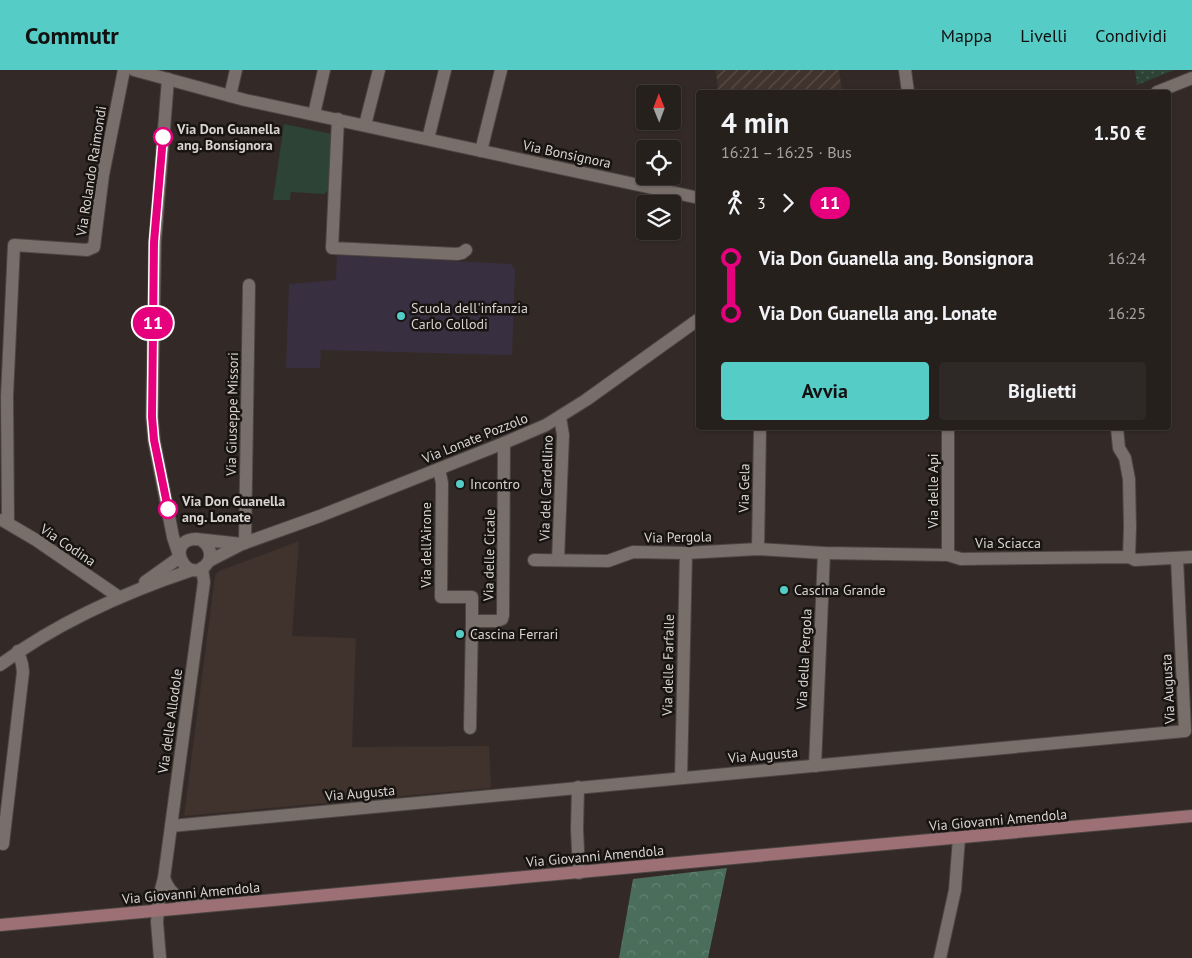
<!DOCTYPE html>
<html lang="it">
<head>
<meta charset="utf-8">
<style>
  body { margin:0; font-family:"PT Sans",sans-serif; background:#2e2826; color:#f1f3f6; height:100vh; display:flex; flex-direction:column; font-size:19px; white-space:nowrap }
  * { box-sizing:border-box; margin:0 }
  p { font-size:16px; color:#a4a3a4 }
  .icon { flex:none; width:28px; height:28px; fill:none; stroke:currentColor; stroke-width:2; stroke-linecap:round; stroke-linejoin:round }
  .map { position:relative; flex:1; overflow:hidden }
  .drawer { position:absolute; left:696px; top:20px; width:475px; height:340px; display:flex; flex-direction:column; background:#26201d; border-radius:5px; box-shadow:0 1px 4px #0004,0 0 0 1px #423e3b }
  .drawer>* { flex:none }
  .badge { padding:0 10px; border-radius:16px; font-size:18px; line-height:32px }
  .needle { width:32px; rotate:359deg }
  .buttons { position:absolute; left:636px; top:15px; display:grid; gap:10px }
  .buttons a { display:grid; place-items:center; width:45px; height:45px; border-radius:5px; background:#26201d; box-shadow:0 1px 4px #0004,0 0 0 1px #423e3b; font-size:25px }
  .map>.badge { position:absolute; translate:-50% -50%; box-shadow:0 0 0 2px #fff }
  .legs { display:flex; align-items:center; gap:8px; height:55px; padding:0 25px; font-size:16px }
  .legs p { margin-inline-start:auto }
  .headline { display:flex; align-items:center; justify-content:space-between; height:85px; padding:0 25px }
  h1 { font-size:28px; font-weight:700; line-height:38px }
  .primary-button { display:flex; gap:10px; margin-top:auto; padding:10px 25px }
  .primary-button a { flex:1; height:58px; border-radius:5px; background:#55cdc6; color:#111; font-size:20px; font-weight:700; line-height:58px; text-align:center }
  .primary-button a+a { background:#2e2826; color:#f1f3f6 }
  ul { padding:0 25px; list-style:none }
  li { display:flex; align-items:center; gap:18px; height:55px; font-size:19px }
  li i { display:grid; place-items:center; width:8px; height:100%; margin:0 6px; background:currentColor }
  li i::after { content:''; width:12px; height:12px; margin:-6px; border:4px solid; border-radius:50%; background:#26201d }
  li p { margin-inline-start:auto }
  li:first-child i { background:linear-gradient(#0000 50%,currentColor 0) }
  li:last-child i { background:linear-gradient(currentColor 50%,#0000 0) }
  header { display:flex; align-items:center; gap:30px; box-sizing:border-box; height:70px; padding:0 25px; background:#55cdc6; color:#111 }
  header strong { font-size:24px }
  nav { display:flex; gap:28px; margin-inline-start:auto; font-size:18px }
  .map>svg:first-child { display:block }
  .built { fill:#40322c }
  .industrial { fill:url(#industrial-furrows) }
  .education { fill:#383040 }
  .grass { fill:url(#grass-dots) }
  .forest { fill:url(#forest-crowns) }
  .garden { fill:#2c4336 }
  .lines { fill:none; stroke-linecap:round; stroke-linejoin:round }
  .minor-casing { stroke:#4c4542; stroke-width:14 }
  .tertiary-casing { stroke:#4c4542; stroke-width:14 }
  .secondary-casing { stroke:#4c4542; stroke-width:14 }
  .minor { stroke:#786e6a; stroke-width:12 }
  .tertiary { stroke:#786e6a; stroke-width:12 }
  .secondary { stroke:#9c7074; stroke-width:12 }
  .line-1-casing { stroke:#fff; stroke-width:11 }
  .line-1 { stroke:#e6007e; stroke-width:8 }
  .stop-1-dot { fill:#fff; stroke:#e6007e; stroke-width:2.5 }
  .poi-dot { fill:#55cdc6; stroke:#181412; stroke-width:2 }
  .labels { text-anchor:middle; stroke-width:5; stroke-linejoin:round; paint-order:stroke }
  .stop-label { font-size:14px; font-weight:bold; fill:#d9d3d1; stroke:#181412; text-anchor:start }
  .street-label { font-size:14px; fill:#d9d3d1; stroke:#181412 }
  .poi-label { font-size:14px; fill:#d9d3d1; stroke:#181412; text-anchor:start }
</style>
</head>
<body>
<header>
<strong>Commutr</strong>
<nav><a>Mappa</a><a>Livelli</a><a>Condividi</a></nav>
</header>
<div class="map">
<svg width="1192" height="888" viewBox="0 0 1192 888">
  <defs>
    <pattern id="industrial-furrows" width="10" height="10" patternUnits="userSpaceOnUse" patternTransform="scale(1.25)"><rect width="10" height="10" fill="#40322c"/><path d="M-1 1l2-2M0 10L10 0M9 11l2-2" fill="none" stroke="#5b4f4a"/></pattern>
    <pattern id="grass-dots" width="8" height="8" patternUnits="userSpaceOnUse" patternTransform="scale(1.25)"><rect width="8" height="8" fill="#2c4336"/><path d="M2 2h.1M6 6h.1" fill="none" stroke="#4a5d52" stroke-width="1.8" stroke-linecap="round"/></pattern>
    <pattern id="forest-crowns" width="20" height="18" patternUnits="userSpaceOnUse" patternTransform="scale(1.25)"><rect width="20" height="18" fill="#4b6e5b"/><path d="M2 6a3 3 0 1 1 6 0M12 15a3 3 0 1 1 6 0" fill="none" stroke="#648272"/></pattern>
  </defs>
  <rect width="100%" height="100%" fill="#332a27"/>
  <polygon class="built" points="299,471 292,566 356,568 352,677 489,676 491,718 184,746 215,506 219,501"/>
  <polygon class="industrial" points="716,0 839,0 842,22 718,22"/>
  <polygon class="education" points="337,185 511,194 515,200 512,285 321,280 320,298 286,298 289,214 336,210"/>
  <polygon class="grass" points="1135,0 1174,0 1137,15"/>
  <polygon class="forest" points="727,798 708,888 619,888 633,809"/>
  <polygon class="garden" points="284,54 332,64 330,119 324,124 291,122 290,130 273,130"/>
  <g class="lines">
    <defs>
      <g id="minor">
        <polyline points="134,0 245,30 699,128"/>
        <polyline points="905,0 908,22"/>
        <polyline points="168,9 155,172 152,347 154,370 173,467 179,485"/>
        <polyline points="230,26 236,0"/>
        <polyline points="314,44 324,0"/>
        <polyline points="338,49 332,178 457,184 462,183 466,180"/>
        <polyline points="365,55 379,0"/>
        <polyline points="428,69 445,0"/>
        <polyline points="481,81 501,0"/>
        <polyline points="1117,358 1119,378 1125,388 1129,409 1130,457 1129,487"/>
        <polyline points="439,399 442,413 441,527 472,527 472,551"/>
        <polyline points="2,450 36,470 119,527"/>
        <polyline points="8,453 7,326 14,175 87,180 94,177 103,105 124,0"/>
        <polyline points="245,473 249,215"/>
        <polyline points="758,479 760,358"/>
        <polyline points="948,485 948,358"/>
        <polyline points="534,490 608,491 633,482 686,483 758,479 824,483 948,485 961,489 1129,487 1135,490 1192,487"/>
        <polyline points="558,490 563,365 560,347"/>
        <polyline points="470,658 472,551 497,551 502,549 503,545 504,373"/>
        <polyline points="815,696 824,483"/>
        <polyline points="681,708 686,483"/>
        <polyline points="578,717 577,759 579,803"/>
        <polyline points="171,756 1185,661 1177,488"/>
        <polyline points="3,774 23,602 22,594 18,581"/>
        <path d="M164 808C171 827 183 832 202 833"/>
        <polyline points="160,888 157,852 159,827 164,808 204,512 202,498"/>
        <polyline points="940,888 955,820 959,768"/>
      </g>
      <g id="tertiary">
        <polyline points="1157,22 1192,8"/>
        <path d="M201 470C209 475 212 482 209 491 189 521 162 470 196 469L242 474"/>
        <polyline points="209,491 242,474 320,446 504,373 546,355 586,330 699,249"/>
        <polyline points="145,512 180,487"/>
        <path d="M0 595C58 552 123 523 192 500"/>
      </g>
      <polyline id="secondary" points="0,855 1192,746"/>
    </defs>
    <use href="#minor" class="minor-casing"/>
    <use href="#tertiary" class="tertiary-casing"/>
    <use href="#secondary" class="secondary-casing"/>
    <use href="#minor" class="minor"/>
    <use href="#tertiary" class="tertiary"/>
    <use href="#secondary" class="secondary"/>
  </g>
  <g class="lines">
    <defs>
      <polyline id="line-1" points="163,67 154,172 152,347 154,370 168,439"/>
    </defs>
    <use href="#line-1" class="line-1-casing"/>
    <use href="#line-1" class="line-1"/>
  </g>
  <g class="stop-1-dot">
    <circle cx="163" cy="67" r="9"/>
    <circle cx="168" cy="439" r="9"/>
  </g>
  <g class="poi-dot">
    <circle cx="401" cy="246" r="5"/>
    <circle cx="460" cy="414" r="5"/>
    <circle cx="784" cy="520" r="5"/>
    <circle cx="460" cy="564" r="5"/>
  </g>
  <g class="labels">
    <g class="stop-label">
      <text x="177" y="64">Via Don Guanella<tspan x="177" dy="16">ang. Bonsignora</tspan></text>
      <text x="182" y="436">Via Don Guanella<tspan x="182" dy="16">ang. Lonate</tspan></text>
    </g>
    <g class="street-label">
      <text transform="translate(567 84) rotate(12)" y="5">Via Bonsignora</text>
      <text transform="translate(91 101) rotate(-81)" y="5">Via Rolando Raimondi</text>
      <text transform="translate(232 344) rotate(-89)" y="5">Via Giuseppe Missori</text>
      <text transform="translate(475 368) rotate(-22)" y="5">Via Lonate Pozzolo</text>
      <text transform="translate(546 418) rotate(-88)" y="5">Via del Cardellino</text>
      <text transform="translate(744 418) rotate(-89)" y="5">Via Gela</text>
      <text transform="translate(933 421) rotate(-90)" y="5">Via delle Api</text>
      <text transform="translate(678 467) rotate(-1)" y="5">Via Pergola</text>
      <text x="1008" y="478">Via Sciacca</text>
      <text transform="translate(68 475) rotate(34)" y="5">Via Codina</text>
      <text transform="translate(426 475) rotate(-90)" y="5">Via dell'Airone</text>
      <text transform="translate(489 485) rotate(-89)" y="5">Via delle Cicale</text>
      <text transform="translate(804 589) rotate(-87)" y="5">Via della Pergola</text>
      <text transform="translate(668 595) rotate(-89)" y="5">Via delle Farfalle</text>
      <text transform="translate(1168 619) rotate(-93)" y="5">Via Augusta</text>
      <text transform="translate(170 651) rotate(-82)" y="5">Via delle Allodole</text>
      <text transform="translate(763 685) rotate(-5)" y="5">Via Augusta</text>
      <text transform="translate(360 723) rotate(-5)" y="5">Via Augusta</text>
      <text transform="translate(998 750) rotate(-5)" y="5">Via Giovanni Amendola</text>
      <text transform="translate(595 786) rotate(-5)" y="5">Via Giovanni Amendola</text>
      <text transform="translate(191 823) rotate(-5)" y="5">Via Giovanni Amendola</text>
    </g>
    <g class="poi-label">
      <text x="411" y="243">Scuola dell'infanzia<tspan x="411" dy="16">Carlo Collodi</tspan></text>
      <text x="470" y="419">Incontro</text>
      <text x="794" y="525">Cascina Grande</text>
      <text x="470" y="569">Cascina Ferrari</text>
    </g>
  </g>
</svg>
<div class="buttons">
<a><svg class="needle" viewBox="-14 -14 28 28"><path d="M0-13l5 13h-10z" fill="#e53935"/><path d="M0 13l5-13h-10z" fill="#a4a3a4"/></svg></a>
<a><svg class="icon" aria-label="locate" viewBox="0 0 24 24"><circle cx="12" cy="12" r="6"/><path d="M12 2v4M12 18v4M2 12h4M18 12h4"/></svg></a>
<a><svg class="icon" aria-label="layers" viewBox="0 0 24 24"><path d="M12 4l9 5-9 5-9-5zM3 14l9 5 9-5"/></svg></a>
</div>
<b class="badge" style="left:153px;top:253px;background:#e6007e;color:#fff">11</b>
<section class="drawer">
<div class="headline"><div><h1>4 min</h1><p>16:21 – 16:25 · Bus</p></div><b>1.50 €</b></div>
<div class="legs"><svg class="icon" aria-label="walk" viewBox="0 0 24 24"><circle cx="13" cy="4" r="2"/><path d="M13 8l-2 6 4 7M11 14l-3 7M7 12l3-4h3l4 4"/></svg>3<svg class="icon" aria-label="forward" viewBox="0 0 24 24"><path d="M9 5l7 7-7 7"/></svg><b class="badge" style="background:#e6007e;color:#fff">11</b></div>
<ul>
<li><i style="color:#e6007e"></i><b>Via Don Guanella ang. Bonsignora</b><p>16:24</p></li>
<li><i style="color:#e6007e"></i><b>Via Don Guanella ang. Lonate</b><p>16:25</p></li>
</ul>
<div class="primary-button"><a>Avvia</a><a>Biglietti</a></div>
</section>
</div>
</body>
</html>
